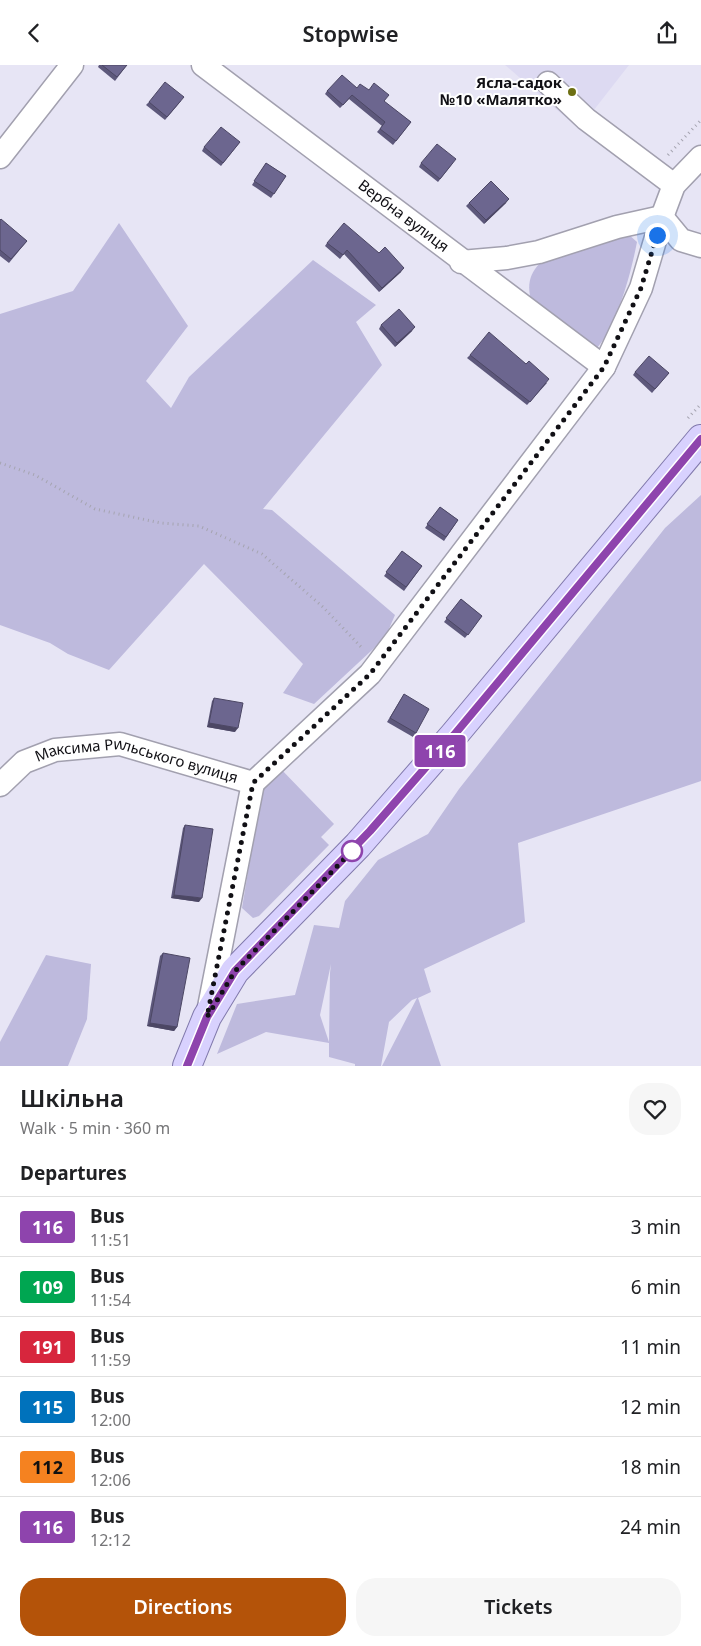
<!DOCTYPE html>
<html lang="en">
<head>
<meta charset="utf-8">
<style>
  body { margin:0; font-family:"Noto Sans",sans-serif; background:#f6f6f6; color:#202124; height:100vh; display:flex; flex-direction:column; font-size:19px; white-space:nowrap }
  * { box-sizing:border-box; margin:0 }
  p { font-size:16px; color:#757577 }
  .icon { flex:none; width:28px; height:28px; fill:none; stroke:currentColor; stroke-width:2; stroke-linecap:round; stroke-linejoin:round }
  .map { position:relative; height:1001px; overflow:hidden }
  .details { display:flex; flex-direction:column; background:#fff; flex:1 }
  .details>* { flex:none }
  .badge { padding:0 10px; border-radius:4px; font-size:18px; line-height:32px }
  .you { position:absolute; width:25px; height:25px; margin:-12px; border:4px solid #fff; border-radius:50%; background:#1a73e8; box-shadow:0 0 0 8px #1a73e833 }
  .map>.badge { position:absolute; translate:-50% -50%; box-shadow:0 0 0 2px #fff }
  h2 { padding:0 20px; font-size:19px; line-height:45px }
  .round { display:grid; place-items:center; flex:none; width:52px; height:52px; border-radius:20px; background:#f6f6f6 }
  .summary { display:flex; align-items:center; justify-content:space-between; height:85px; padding:0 20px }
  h1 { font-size:24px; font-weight:600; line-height:38px }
  .primary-button { display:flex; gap:10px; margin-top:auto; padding:10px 20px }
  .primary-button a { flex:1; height:58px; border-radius:20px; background:#b45309; color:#fff; font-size:20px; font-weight:600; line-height:58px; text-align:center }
  .primary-button a+a { background:#f6f6f6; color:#202124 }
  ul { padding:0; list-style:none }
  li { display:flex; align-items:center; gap:15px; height:60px; padding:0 20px; border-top:1px solid #e0e0e0 }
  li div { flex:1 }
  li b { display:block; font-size:19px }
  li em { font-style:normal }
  li .badge { min-width:55px; font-weight:700; text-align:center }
  header { display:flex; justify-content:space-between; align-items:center; height:65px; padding:0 20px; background:#fff; font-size:22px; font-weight:600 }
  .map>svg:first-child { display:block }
  .built { fill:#dddaf2 }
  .green { fill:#bebadd; fill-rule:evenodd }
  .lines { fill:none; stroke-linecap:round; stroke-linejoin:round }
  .minor-casing { stroke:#a2a0af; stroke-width:25 }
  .major-casing { stroke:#8179ac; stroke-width:30 }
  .path { stroke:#a5a4b0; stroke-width:3; stroke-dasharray:1 4; stroke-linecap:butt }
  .minor { stroke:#fff; stroke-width:22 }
  .major { stroke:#d8d1fe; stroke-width:28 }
  .wall { fill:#5d587b }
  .shaded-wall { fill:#4c4764 }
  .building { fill:#6c668f; stroke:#4c4764 }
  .line-casing { stroke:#fff; stroke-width:11 }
  .line { stroke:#8e44ad; stroke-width:8 }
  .walk { stroke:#111015; stroke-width:5; stroke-dasharray:0 9 }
  .poi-dot { fill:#6d6f13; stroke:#fff; stroke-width:2 }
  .stop-dot { fill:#fff; stroke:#8e44ad; stroke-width:2.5 }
  .labels { text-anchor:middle; stroke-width:4; stroke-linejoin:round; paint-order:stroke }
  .poi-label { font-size:15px; font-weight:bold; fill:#111015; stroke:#fff; text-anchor:end }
  .street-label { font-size:15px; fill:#111015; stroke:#fff }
</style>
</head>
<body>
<header><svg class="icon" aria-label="back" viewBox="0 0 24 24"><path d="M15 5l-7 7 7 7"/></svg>Stopwise<svg class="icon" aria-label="share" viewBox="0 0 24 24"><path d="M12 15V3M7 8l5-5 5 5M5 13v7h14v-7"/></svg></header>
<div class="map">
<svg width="701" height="1001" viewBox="0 0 701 1001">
  <rect width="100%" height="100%" fill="#e7e5f5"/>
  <polygon class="built" points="505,0 629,0 579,64"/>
  <g class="green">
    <polygon points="119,158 188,261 146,316 171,343 189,312 313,195 376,240 356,257 382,300 263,444 272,445 395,550 385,573 314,639 283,628 303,599 204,499 109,605 68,589 50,578 0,560 0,249 73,226"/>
    <path d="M628 169 637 177C631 208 617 261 596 284L532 239C527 222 528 211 540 198Z"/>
    <path d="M701 430V716L518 778 525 857 424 904 431 927 418 933 441 1001H382L417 933 412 935 389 957 381 1001H355V999L329 992V978L266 967 217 989 237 939 295 930 314 860 339 863 345 836 378 795 428 769 459 724 665 463ZM331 899 330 908 329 977 320 950Z"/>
    <polygon points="278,701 334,759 321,772 329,780 259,851 253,853 242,843 263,717"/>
    <polygon points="46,890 91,899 87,954 68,1001 0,1001 0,977"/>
  </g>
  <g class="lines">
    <defs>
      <g id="minor">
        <path id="s1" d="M203 0 604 302"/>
        <polyline points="548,18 586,54 674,120"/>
        <polyline points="0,92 72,0"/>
        <polyline points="461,197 507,193 539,187 617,162 662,152 681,175 701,181"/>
        <polyline points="253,718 370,609 604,302 641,223 662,152 674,120 701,92"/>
        <path id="s2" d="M0 720 24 697 55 685 120 679 253 718"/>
        <polyline points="209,942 253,718"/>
      </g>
      <polyline id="major" points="187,1001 207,952 235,906 358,780 454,670 701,374"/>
    </defs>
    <use href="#minor" class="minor-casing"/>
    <use href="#major" class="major-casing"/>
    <g class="path">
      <polyline points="668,90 701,55"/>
      <polyline points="688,353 701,339"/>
      <polyline points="0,398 35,410 95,444 161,458 199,461 262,489 323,542 363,584"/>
    </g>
    <use href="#minor" class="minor"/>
    <use href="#major" class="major"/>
  </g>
  <g class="wall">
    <polygon points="99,0 127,0 115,16 98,2"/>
    <polygon points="357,23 384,37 411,57 393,80 377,67 382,61 349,34 340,43 325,29 327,26"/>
    <polygon points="181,36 165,55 146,40 149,37"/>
    <polygon points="240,77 221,101 202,86 204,82"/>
    <polygon points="266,98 286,111 271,133 252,120"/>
    <polygon points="421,98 453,98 438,117 419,102"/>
    <polygon points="469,138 506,138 484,159 466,141"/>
    <polygon points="0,155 27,176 9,198 0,191"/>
    <polygon points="327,178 379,188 401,207 379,227 344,189 340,194 325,181"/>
    <polygon points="381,260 412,266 395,282 379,264"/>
    <polygon points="470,290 547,318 527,340 467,293"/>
    <polygon points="635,307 669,308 652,328 633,310"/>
    <polygon points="440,442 458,455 444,476 425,463"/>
    <polygon points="402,486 422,501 404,526 384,511"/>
    <polygon points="461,534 482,551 465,573 444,557"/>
    <polygon points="404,629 416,668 413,672 387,657"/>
    <polygon points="214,633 235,667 207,662 212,636"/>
    <polygon points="185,760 199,837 171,833 183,763"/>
    <polygon points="163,888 177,962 174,966 147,961 160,891"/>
  </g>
  <g class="shaded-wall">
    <polygon points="509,134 506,138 484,159 486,155"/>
    <polygon points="404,203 401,207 379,227 382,223"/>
    <polygon points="415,262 412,266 395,282 397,278"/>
    <polygon points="209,658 238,663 235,667 207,662"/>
    <polygon points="174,830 202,833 199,837 171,833"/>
    <polygon points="150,958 177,962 174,966 147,961"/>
  </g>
  <g class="building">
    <polygon points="102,0 127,0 117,12"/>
    <polygon points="342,10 357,23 360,19 369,25 374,18 389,30 384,36 411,57 396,76 380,64 385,57 352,30 343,40 327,26"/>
    <polygon points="165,17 184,32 167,52 149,37"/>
    <polygon points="221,62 240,77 223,98 204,82"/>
    <polygon points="437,79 456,94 440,114 421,98"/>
    <polygon points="266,98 286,111 274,129 254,116"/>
    <polygon points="491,116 509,134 486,155 469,138"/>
    <polygon points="1,154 27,176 11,194 0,185 0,155"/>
    <polygon points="344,158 379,188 385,182 404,203 382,223 347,185 343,190 327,178"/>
    <polygon points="399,244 415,262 397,278 381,260"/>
    <polygon points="489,267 526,299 529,296 549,314 530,337 470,290"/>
    <polygon points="649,291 669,308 655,324 635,307"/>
    <polygon points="440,442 458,455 446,472 427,459"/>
    <polygon points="402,486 422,501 406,522 386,507"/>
    <polygon points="461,534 482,551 468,570 446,553"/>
    <polygon points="404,629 429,644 416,668 390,653"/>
    <polygon points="214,633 243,638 238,663 209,658"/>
    <polygon points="185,760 213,764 202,833 174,830"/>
    <polygon points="163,888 190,893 177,962 150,958"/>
  </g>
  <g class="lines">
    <defs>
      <polyline id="line" points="187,1001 207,952 235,906 370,766 454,670 701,374"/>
    </defs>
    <use href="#line" class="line-casing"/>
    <use href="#line" class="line"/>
    <polyline class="walk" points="352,786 354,784 235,906 207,952 253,718 370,609 604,302 641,223 657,170"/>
  </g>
  <circle class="poi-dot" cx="572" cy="27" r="5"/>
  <circle class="stop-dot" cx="352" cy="786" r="10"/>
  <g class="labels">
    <g class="poi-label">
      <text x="562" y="23">Ясла-садок<tspan x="562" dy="17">№10 «Малятко»</tspan></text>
    </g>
    <g class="street-label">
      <text dy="5" stroke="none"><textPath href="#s1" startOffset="251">Вербна вулиця</textPath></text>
      <text dy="5" stroke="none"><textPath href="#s2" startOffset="150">Максима Рильського вулиця</textPath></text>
    </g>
  </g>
</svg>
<div class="you" style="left:657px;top:170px"></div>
<b class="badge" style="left:440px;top:686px;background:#8e44ad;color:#fff">116</b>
</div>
<section class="details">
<div class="summary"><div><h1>Шкільна</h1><p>Walk · 5 min · 360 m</p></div><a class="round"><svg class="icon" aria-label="heart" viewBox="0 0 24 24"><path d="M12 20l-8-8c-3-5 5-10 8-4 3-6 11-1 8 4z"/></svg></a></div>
<h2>Departures</h2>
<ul>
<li><span class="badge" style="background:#8e44ad;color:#fff">116</span><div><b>Bus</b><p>11:51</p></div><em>3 min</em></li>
<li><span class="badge" style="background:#00a651;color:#fff">109</span><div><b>Bus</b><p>11:54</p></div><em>6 min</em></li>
<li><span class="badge" style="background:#d7263d;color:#fff">191</span><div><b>Bus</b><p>11:59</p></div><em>11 min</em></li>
<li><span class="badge" style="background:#0072bc;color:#fff">115</span><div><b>Bus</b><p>12:00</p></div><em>12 min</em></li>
<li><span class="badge" style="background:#f58220;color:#111">112</span><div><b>Bus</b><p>12:06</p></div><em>18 min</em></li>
<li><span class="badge" style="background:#8e44ad;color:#fff">116</span><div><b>Bus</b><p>12:12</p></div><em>24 min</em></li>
</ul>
<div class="primary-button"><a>Directions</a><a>Tickets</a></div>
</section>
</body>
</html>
